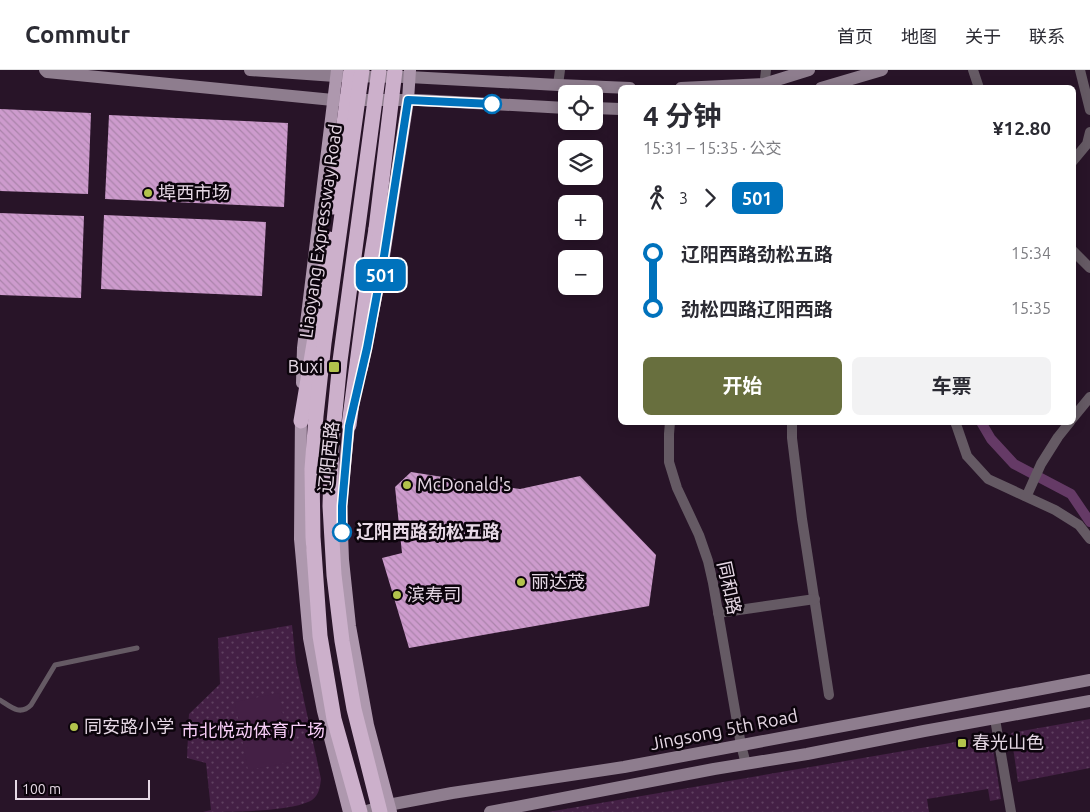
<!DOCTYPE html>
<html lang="zh">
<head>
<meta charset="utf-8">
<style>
  body { margin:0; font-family:Ubuntu,"Noto Sans SC",sans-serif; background:#f2f2f3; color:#2b2b33; height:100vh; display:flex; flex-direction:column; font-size:19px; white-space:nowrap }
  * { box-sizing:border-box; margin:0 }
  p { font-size:16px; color:#7c7c81 }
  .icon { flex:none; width:28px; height:28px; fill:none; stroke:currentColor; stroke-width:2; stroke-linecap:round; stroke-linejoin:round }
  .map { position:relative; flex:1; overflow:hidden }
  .drawer { position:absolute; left:618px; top:15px; width:458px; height:340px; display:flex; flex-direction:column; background:#fff; border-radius:8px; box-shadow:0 2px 12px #0003 }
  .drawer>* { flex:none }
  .badge { padding:0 10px; border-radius:8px; font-size:18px; line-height:32px }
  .controls { position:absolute; left:558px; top:15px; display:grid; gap:10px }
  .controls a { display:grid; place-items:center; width:45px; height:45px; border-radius:8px; background:#fff; box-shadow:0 2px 12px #0003; font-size:25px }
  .scale { position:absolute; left:15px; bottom:12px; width:135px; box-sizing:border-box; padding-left:5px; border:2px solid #e6d8e5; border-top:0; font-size:14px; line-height:18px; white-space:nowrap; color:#e6d8e5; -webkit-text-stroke:4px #0c040c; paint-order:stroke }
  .map>.badge { position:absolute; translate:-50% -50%; box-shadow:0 0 0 2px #fff }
  .legs { display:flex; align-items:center; gap:8px; height:55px; padding:0 25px; font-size:16px }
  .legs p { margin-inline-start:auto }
  .summary { display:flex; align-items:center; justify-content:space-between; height:85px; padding:0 25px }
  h1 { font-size:28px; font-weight:700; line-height:38px }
  .cta { display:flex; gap:10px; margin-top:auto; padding:10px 25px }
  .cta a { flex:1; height:58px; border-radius:8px; background:#686f3e; color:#fff; font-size:20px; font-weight:700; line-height:58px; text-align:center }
  .cta a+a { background:#f2f2f3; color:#2b2b33 }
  ul { padding:0 25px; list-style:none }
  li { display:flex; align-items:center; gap:18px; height:55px; font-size:19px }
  li i { display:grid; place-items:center; width:8px; height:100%; margin:0 6px; background:currentColor }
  li i::after { content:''; width:12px; height:12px; margin:-6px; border:4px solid; border-radius:50%; background:#fff }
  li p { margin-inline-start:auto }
  li:first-child i { background:linear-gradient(#0000 50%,currentColor 0) }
  li:last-child i { background:linear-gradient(currentColor 50%,#0000 0) }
  header { display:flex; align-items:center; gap:30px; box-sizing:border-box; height:70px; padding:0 25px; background:#fff; border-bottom:1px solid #e1e1e2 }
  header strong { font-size:24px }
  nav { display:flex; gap:28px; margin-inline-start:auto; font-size:18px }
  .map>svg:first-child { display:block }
  .grass { fill:url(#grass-dots) }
  .pitch { fill:#442045 }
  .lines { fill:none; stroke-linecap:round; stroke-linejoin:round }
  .canal { stroke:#653a66; stroke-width:10 }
  .building { fill:url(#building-back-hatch) }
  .lane { stroke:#655a64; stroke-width:5 }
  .street { stroke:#655a64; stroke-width:10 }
  .secondary { stroke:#8e7d8e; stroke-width:12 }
  .primary { stroke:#ae98ae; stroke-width:12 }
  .highway { stroke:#ccb0cb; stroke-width:15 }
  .highway-bridge { stroke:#ccb0cb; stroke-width:15 }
  .line-1-casing { stroke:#fff; stroke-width:11 }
  .line-1 { stroke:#0072bc; stroke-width:8 }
  .stop-1-dot { fill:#fff; stroke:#0072bc; stroke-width:2.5 }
  .poi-dot { fill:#b2c34c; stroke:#0c040c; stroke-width:2 }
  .labels { text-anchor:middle; stroke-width:5; stroke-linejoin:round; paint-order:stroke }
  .poi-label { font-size:18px; fill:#e6d8e5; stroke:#0c040c; text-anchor:start }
  .street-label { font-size:18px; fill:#e6d8e5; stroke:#0c040c }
  .stop-label { font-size:18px; font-weight:bold; fill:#e6d8e5; stroke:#0c040c; text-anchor:start }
  .park-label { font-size:18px; fill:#f7cdf7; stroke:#0c040c }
</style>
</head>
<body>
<header>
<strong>Commutr</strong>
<nav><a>首页</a><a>地图</a><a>关于</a><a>联系</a></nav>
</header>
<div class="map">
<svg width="1090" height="742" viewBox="0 0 1090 742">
  <defs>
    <pattern id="grass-dots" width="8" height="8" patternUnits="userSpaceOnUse" patternTransform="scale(1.25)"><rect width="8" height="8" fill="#442045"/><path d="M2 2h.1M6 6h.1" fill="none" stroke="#5f4060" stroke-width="1.8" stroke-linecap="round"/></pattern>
    <pattern id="building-back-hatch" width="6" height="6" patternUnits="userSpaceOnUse" patternTransform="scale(1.25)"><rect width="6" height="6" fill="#cd9bcd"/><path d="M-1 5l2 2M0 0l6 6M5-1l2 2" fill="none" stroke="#ab84ab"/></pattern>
  </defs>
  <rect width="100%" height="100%" fill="#281428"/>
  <g class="grass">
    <path d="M292 555 296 593 321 709C320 717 319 725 312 730 292 742 229 742 203 742L211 740 206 693 187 688 189 644 220 614 218 568Z"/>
    <polygon points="1090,649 1090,698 1018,712 1011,663"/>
    <polygon points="991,666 1001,729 990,731 988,719 927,729 929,742 548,742"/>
  </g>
  <polygon class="pitch" points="279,623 292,692 248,700 235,632"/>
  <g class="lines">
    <polyline class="canal" points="981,352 991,369 1014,394 1071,424 1090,452"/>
  </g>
  <g class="building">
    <polygon points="0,39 91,43 88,124 0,121"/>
    <polygon points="109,45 288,53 284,137 105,129"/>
    <polygon points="0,143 84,146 81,228 0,225"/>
    <polygon points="104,145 266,152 262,226 101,219"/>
    <polygon points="411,402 520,419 580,406 656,485 649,536 409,578 382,488 402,483 395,417"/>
  </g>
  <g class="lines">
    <path class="lane" d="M0 630C11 637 20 646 31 635L55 595 137 578"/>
    <g class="street">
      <polyline points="973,0 979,18"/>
      <polyline points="1080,0 1090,40"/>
      <polyline points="558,15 560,0"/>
      <polyline points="764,18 766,0"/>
      <polyline points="1072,92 1087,74 1090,62"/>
      <polyline points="1072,180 1090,198"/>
      <polyline points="1072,349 1090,327"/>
      <polyline points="670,352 669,364 669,392 677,418 699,465 708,491 713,513 741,675 746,694"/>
      <polyline points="792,352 792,368 802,449 829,625"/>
      <polyline points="955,352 957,357 967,386 988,409 1055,440 1079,455 1090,469"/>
      <polyline points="1025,426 1028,423 1041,394 1058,367 1070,352"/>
      <polyline points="718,543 815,529"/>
      <polyline points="995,649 1011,742"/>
    </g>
    <g class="secondary">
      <polyline points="45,0 47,2 333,30 418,30 566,38"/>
      <polyline points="250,0 335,6 409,7 558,15 630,18"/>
      <polyline points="681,18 764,14 809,0"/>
      <polyline points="821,18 882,0"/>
      <polyline points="594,38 620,39"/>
      <polyline points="363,742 388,735 452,723 624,697 1090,610"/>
      <polyline points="490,742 714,699 807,684 924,661 1090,631"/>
    </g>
    <g class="primary">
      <polyline points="362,298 384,186 408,30 410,0"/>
      <polyline points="302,313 303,278 337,0"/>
      <polyline points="301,343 300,469 309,568 323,641 349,742"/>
      <polyline points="351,347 349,355 341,436 343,490 350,556 368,655 391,742"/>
    </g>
    <g class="highway">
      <polyline points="301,351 324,214 329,169"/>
      <polyline points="349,355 369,202 376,159"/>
    </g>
    <g class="highway-bridge">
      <polyline points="379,0 340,291 332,372 330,436 334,505 342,571 354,639 380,742"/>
      <polyline points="333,137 351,0"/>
      <polyline points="376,159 395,0"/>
      <polyline points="360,742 334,649 320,566 313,467 312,399 316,346 324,273 362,0"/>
    </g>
  </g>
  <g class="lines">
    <defs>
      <polyline id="line-1" points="342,462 342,436 349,356 367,278 384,186 408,30 492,34"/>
    </defs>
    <use href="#line-1" class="line-1-casing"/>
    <use href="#line-1" class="line-1"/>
  </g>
  <g class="stop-1-dot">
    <circle cx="492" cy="34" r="9"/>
    <circle cx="342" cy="462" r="9"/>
  </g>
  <g class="poi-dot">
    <circle cx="148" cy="123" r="5"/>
    <rect x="328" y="291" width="12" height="12" rx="2.5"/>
    <circle cx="407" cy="415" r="5"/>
    <circle cx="521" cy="512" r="5"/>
    <circle cx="397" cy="525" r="5"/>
    <circle cx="74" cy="657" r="5"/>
    <rect x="957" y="668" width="10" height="10" rx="2.5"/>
  </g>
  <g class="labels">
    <g class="poi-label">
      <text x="158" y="129">埠西市场</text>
      <text x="323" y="303" text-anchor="end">Buxi</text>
      <text x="417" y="421">McDonald's</text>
      <text x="531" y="518">丽达茂</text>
      <text x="407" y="531">滨寿司</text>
      <text x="84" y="663">同安路小学</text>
      <text x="972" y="679">春光山色</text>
    </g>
    <g class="street-label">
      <text transform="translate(321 161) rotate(-82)" y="6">Liaoyang Expressway Road</text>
      <text transform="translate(329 387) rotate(-84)" y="6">辽阳西路</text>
      <text transform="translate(729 518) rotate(78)" y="6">同和路</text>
      <text transform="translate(724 660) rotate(-11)" y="6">Jingsong 5th Road</text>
    </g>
    <g class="stop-label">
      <text x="356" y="468">辽阳西路劲松五路</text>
    </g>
    <g class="park-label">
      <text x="253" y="667">市北悦动体育广场</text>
    </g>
  </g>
</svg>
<div class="controls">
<a><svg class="icon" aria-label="locate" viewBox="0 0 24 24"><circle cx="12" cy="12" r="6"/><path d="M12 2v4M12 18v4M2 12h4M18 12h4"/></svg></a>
<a><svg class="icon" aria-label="layers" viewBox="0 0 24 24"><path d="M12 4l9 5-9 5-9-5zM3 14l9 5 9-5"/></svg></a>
<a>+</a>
<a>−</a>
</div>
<div class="scale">100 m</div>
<b class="badge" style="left:381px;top:205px;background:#0072bc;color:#fff">501</b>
<section class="drawer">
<div class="summary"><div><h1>4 分钟</h1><p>15:31 – 15:35 · 公交</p></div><b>¥12.80</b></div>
<div class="legs"><svg class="icon" aria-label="walk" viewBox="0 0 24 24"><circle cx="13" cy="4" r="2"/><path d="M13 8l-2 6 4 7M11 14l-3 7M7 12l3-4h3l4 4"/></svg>3<svg class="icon" aria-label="forward" viewBox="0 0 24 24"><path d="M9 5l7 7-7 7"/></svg><b class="badge" style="background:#0072bc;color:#fff">501</b></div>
<ul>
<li><i style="color:#0072bc"></i><b>辽阳西路劲松五路</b><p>15:34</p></li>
<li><i style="color:#0072bc"></i><b>劲松四路辽阳西路</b><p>15:35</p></li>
</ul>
<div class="cta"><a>开始</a><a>车票</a></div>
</section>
</div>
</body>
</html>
